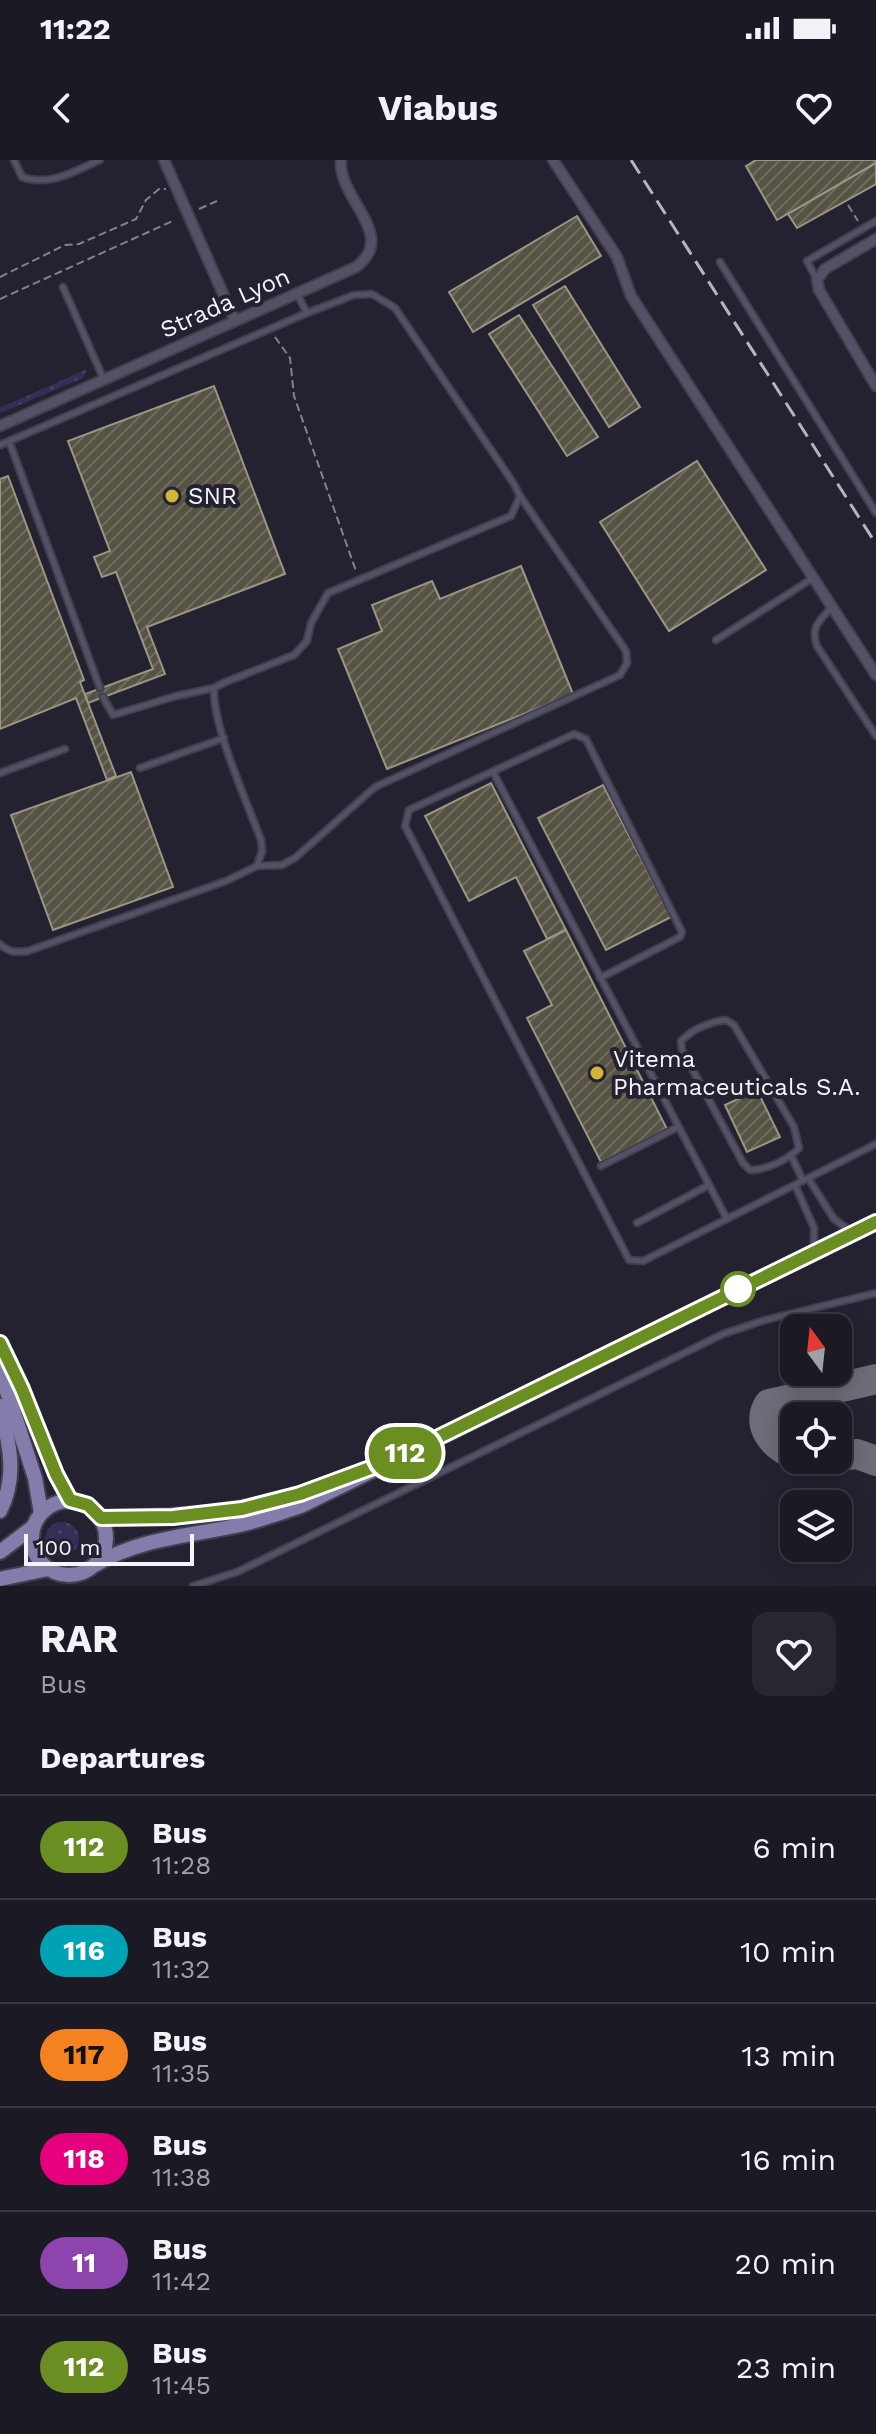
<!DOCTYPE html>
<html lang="en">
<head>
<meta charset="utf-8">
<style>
  body { margin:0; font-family:"Work Sans",sans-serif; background:#282731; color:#f1f3f6; height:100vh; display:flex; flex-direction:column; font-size:30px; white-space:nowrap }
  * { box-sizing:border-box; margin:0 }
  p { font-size:26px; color:#a0a1a6 }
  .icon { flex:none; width:44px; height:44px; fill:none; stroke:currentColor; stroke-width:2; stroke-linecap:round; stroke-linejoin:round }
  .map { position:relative; height:1426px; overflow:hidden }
  .sheet { display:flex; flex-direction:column; background:#1b1a24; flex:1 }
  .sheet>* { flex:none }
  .badge { padding:0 16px; border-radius:26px; font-size:28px; line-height:52px }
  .needle { width:52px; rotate:345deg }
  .buttons { position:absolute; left:780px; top:1154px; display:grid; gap:16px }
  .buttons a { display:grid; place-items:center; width:72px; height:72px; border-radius:16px; background:#1b1a24; box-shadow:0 4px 20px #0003,0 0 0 2px #393841; font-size:40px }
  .scale { position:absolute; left:24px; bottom:20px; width:170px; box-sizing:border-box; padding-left:8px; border:4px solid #f5f4fd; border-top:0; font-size:22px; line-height:28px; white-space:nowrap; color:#f5f4fd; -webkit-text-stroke:6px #242230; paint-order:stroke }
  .map>.badge { position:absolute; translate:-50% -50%; box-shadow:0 0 0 4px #fff }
  h2 { padding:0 40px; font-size:30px; line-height:72px }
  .round { display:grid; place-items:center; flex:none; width:84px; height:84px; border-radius:16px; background:#282731 }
  .headline { display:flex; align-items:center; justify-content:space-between; height:136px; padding:0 40px }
  h1 { font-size:38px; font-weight:700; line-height:60px }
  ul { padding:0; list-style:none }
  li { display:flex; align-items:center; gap:24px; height:104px; padding:0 40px; border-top:2px solid #393841 }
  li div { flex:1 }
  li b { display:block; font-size:30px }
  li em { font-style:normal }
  li .badge { min-width:88px; font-weight:700; text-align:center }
  .status { display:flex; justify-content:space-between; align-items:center; height:56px; padding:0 40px; background:#1b1a24; direction:ltr }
  .status svg { height:22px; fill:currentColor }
  header { display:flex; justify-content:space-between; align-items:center; height:104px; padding:0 40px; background:#1b1a24; font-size:36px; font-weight:700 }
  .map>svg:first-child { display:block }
  .grass { fill:url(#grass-dots) }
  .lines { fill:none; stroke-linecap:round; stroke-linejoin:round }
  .taxiway { stroke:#6d6c78; stroke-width:30 }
  .building { fill:url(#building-hatch); stroke:#9a9685; stroke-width:2 }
  .lane-casing { stroke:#413f4d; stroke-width:9 }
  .street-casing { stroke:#413f4d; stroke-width:13 }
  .primary-casing { stroke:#413f4d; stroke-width:18 }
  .path { stroke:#83818d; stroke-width:2; stroke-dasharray:8 4; stroke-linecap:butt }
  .lane { stroke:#545167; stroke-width:5 }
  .street { stroke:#545167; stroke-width:9 }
  .primary { stroke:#847dab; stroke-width:14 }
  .rail { stroke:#b6b5bf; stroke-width:3; stroke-dasharray:16 8; stroke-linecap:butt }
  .line-casing { stroke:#fff; stroke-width:18 }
  .line { stroke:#6b8e23; stroke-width:12 }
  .poi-dot { fill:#d3b635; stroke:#242230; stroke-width:3 }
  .stop-dot { fill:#fff; stroke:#6b8e23; stroke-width:4 }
  .labels { text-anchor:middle; stroke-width:8; stroke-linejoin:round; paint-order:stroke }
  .street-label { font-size:24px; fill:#f5f4fd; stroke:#242230 }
  .poi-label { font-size:24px; fill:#f5f4fd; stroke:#242230; text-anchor:start }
</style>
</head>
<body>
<div class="status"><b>11:22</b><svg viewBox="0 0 49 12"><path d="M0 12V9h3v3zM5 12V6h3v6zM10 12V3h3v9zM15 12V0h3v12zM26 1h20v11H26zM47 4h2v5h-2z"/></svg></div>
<header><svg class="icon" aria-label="back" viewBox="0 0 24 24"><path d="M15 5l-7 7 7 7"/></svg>Viabus<svg class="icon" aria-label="heart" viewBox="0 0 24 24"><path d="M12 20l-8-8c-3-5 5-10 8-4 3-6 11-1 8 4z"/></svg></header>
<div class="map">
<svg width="876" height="1426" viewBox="0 0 876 1426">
  <defs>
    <pattern id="grass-dots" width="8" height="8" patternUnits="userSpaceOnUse" patternTransform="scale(2)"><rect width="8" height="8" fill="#362e58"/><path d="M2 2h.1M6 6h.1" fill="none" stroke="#4a4369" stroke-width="1.8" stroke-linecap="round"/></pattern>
    <pattern id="building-hatch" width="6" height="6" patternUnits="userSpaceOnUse" patternTransform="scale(2)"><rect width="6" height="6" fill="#575344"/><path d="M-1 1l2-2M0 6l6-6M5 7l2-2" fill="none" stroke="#706c60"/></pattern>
  </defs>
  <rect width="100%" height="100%" fill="#242230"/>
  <g class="grass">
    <polygon points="87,209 83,218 0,253 0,248"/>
    <circle cx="62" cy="1379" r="17"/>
  </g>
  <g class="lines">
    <g class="taxiway">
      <path d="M794 1294C774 1287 755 1265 769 1244L876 1219"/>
      <polyline points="838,1296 857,1294 876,1301"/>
    </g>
  </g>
  <g class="building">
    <polygon points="756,0 876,0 876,3 777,60 746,6"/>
    <polygon points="876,3 876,24 797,68 788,54"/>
    <polygon points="577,56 601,96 473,172 449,132"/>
    <polygon points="565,126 640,247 609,267 533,145"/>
    <polygon points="519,155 598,277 567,296 489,174"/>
    <polygon points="214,226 285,414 147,467 165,514 88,543 85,534 153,509 116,412 102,417 94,397 110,391 68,281"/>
    <polygon points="697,301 766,410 669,471 600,362"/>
    <polygon points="8,316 84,520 80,522 116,616 107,620 76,538 0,569 0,319"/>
    <polygon points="521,406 573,534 387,609 338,489 382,471 372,445 432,421 440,439"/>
    <polygon points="131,612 173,727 53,770 11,655"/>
    <polygon points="491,623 566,770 547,779 516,717 469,741 425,656"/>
    <polygon points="603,625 671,757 606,790 538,658"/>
    <polygon points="566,770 667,969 601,1002 527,858 552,845 524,791"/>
    <polygon points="757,930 780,977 747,992 725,945"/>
  </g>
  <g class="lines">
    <defs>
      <g id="lane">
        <path d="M14 0 22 17C49 27 75 11 100 0"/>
        <polyline points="720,102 876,353"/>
        <polyline points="817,120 807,101 876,61"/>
        <polyline points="63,127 104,220"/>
        <polyline points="9,281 100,528"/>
        <polyline points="0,285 307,153"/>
        <path d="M832 447C820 460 810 467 817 486L876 576"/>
        <polyline points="716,480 813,418"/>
        <polyline points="103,537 113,555 176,536 214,528"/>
        <polyline points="140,608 224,578"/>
        <polyline points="493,612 727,1059"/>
        <polyline points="0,613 65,589"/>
        <polyline points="257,706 282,705 295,698 375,627 620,515 627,503 626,491 520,336"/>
        <path d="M0 784C8 792 16 793 28 791L226 721 257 706 262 691 261 680C247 642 212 565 214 528L223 523 294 495 307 481 311 463 328 433 511 356 520 336 514 324 395 148 372 134 354 135 307 153 297 134"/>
        <polyline points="600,818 680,777 682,772 586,579 574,574 409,650 405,666 629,1100 643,1101 876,984"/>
        <path d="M726 860 734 865 794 967 799 988C788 1000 766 1010 750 1010L743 1003 682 890 681 881C693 869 710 862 726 860Z"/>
        <polyline points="791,995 803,1021"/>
        <polyline points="601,1006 678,967"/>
        <polyline points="808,1018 834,1059 849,1070"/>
        <polyline points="795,1025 814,1068 814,1092"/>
        <polyline points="637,1063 709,1025"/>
        <polyline points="193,1426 237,1412 723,1174 765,1160 876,1133"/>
      </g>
      <g id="street">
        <polyline points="164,0 235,161"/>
        <polyline points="553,0 617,97 631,136 876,515"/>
        <polyline points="876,79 825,109 817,120 819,130 876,226"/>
        <path d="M0 266 356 107C399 75 337 38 341 0"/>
      </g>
      <g id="primary">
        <polyline points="0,1183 22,1229 56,1314 70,1340"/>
        <polyline points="0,1210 35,1318 41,1353"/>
        <path d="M0 1246C9 1282 18 1316 0 1351"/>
        <circle cx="69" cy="1378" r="37"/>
        <path d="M101 1358C179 1357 255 1354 328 1324"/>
        <polyline points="0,1392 33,1367"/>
        <path d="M95 1405C140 1378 190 1376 240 1365 261 1360 281 1353 301 1346L876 1062"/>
        <polyline points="0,1419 48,1409"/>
      </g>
    </defs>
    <use href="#lane" class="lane-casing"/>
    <use href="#street" class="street-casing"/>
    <use href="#primary" class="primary-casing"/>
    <g class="path">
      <polyline points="848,45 858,61"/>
      <polyline points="199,49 217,41"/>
      <polyline points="0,117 65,85 79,84 136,59 146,40 159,29 166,29"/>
      <polyline points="0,139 175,60"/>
      <polyline points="275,177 290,198 294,236 356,411"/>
    </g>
    <use href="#lane" class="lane"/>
    <use href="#street" class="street"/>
    <use href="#primary" class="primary"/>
    <polyline class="rail" points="631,0 876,384"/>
  </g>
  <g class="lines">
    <defs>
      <polyline id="line" points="0,1183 22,1229 56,1314 70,1340 88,1345 101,1358 173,1357 242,1349 300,1334 392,1300 876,1062"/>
    </defs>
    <use href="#line" class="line-casing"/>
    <use href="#line" class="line"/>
  </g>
  <g class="poi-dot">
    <circle cx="172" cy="336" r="8"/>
    <circle cx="597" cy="913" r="8"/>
  </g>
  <circle class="stop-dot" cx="738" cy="1129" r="16"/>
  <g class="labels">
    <g class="street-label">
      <text transform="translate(225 143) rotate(-24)" y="8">Strada Lyon</text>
    </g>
    <g class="poi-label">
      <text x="188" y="344">SNR</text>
      <text x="613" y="907">Vitema<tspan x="613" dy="28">Pharmaceuticals S.A.</tspan></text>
    </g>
  </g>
</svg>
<div class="buttons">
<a><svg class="needle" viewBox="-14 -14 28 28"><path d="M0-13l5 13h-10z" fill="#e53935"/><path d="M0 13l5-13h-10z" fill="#a0a1a6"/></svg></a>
<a><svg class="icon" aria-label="locate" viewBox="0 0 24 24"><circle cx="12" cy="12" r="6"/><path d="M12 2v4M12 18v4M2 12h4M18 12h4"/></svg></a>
<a><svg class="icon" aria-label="layers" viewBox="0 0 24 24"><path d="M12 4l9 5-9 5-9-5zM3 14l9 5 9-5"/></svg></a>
</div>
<div class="scale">100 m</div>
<b class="badge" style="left:405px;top:1293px;background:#6b8e23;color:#fff">112</b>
</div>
<section class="sheet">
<div class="headline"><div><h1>RAR</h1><p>Bus</p></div><a class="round"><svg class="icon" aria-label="heart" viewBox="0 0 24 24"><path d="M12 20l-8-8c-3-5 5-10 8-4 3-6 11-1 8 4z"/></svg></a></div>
<h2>Departures</h2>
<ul>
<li><span class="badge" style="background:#6b8e23;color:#fff">112</span><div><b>Bus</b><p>11:28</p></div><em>6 min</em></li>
<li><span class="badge" style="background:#00a3b4;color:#fff">116</span><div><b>Bus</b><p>11:32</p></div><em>10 min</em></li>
<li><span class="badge" style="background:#f58220;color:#111">117</span><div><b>Bus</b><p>11:35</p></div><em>13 min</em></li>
<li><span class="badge" style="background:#e6007e;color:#fff">118</span><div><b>Bus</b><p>11:38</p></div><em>16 min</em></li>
<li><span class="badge" style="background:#8e44ad;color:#fff">11</span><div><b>Bus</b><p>11:42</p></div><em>20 min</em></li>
<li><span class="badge" style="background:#6b8e23;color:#fff">112</span><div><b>Bus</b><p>11:45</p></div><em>23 min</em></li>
</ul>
</section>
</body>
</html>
